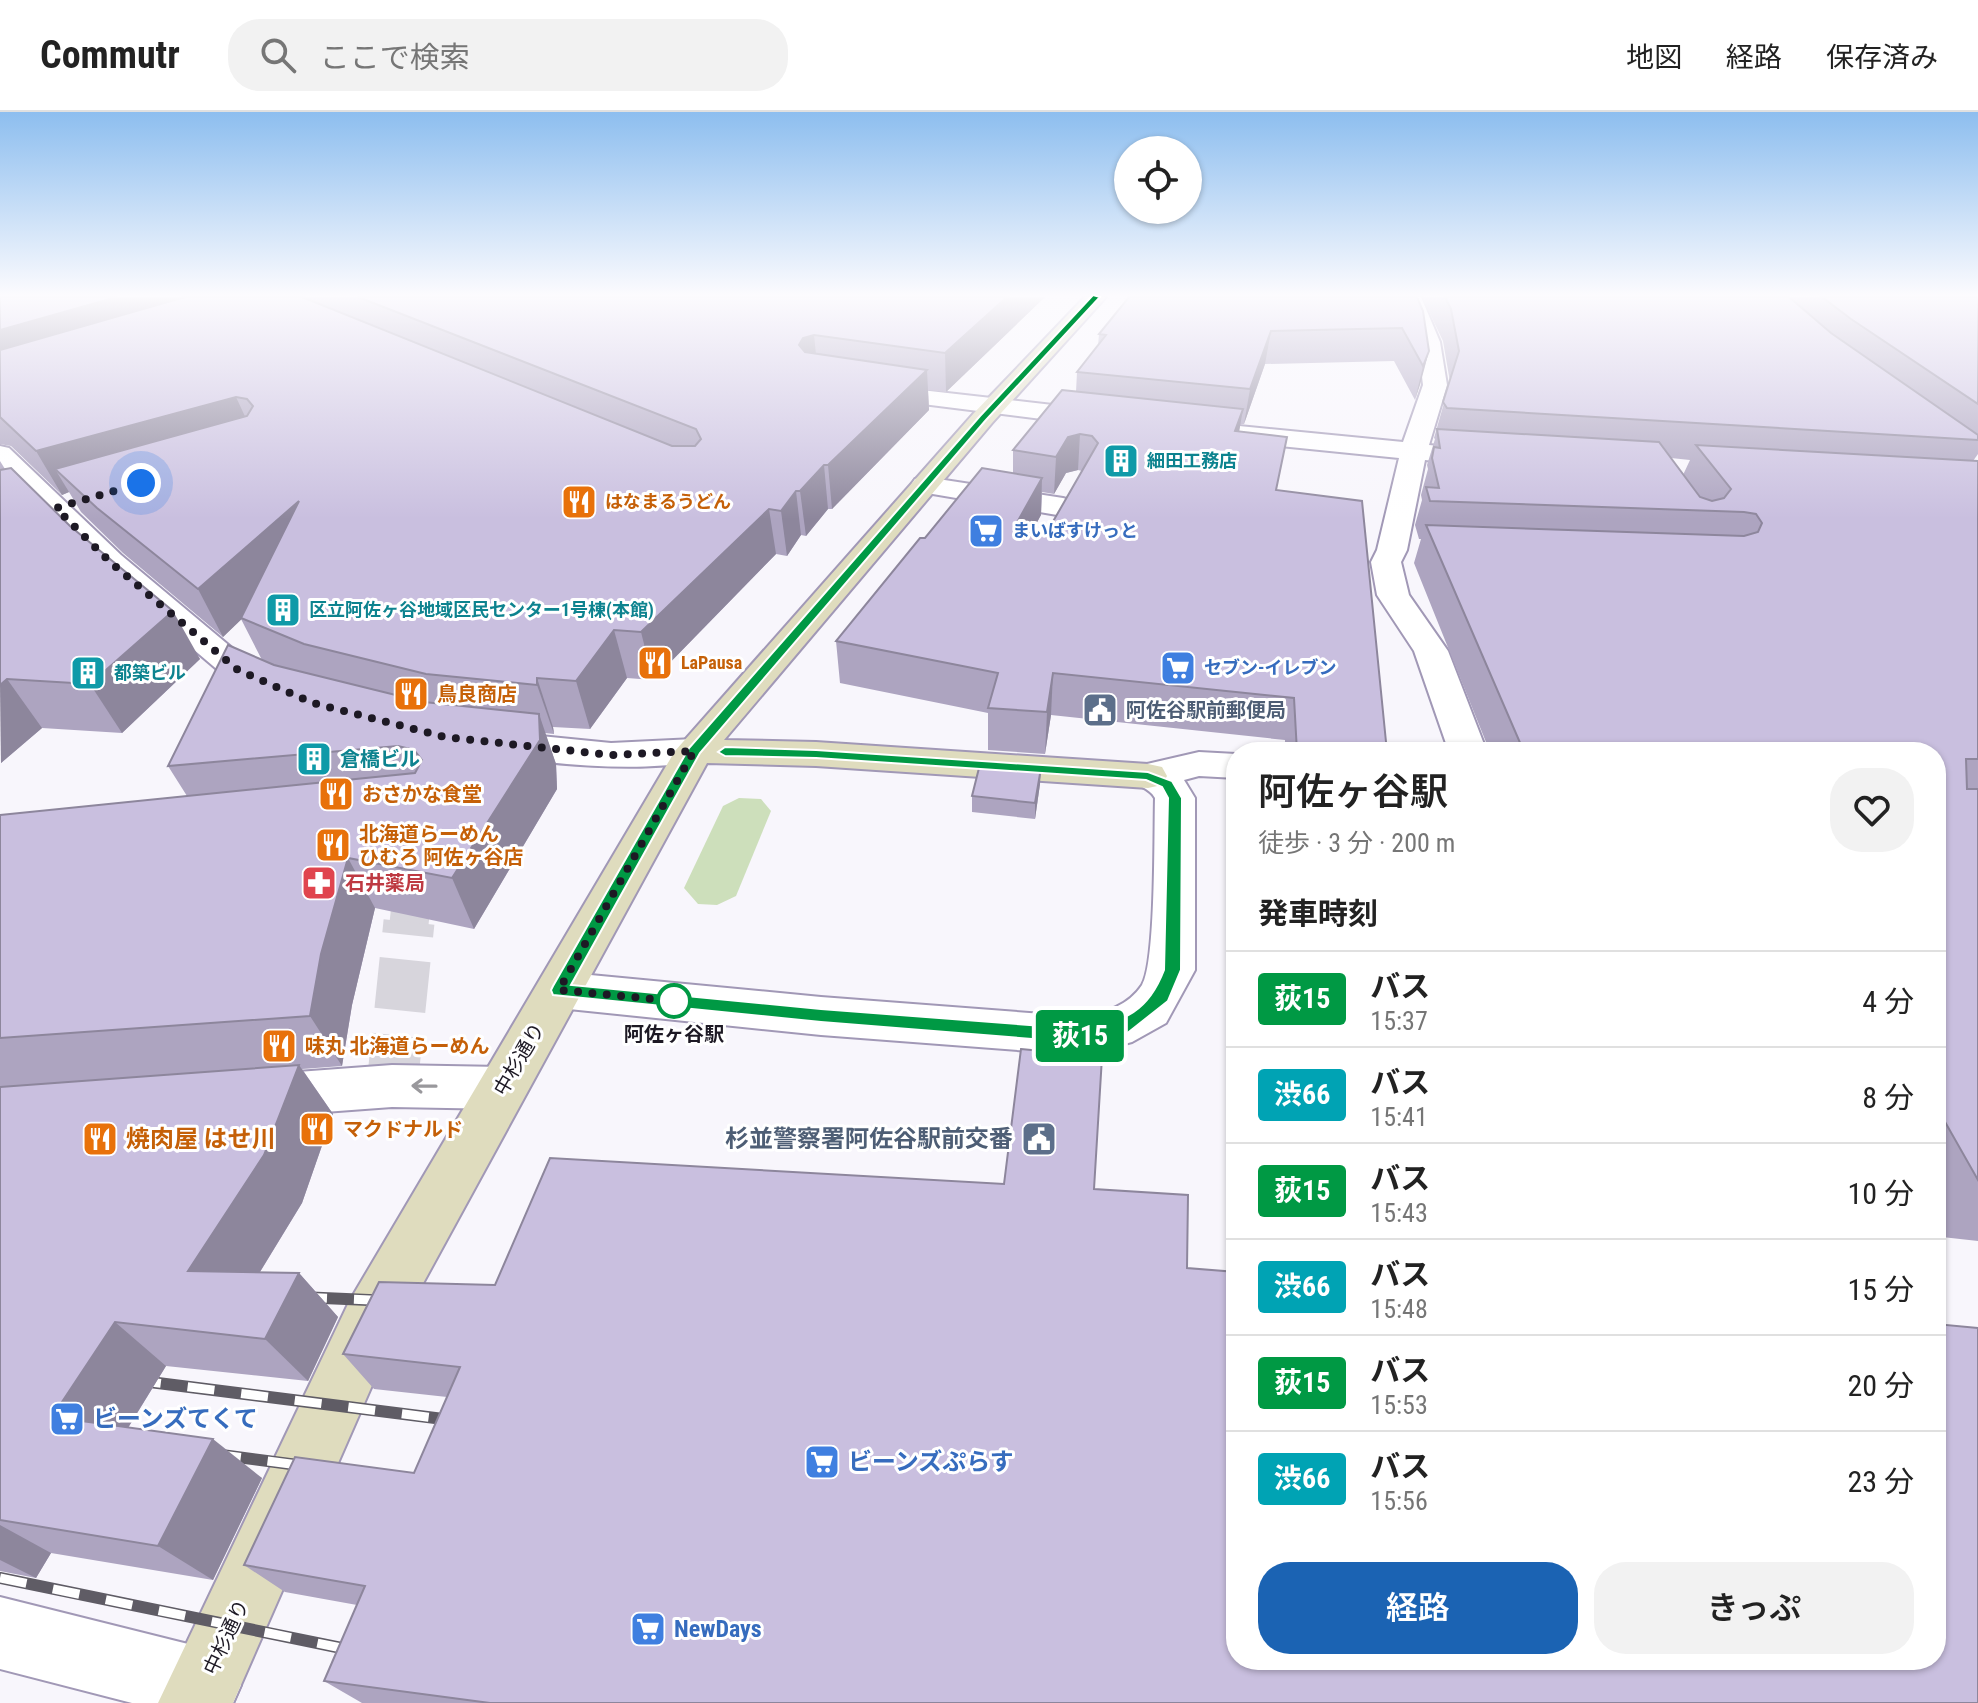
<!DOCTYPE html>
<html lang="ja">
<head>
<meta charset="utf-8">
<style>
  body { margin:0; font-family:"Roboto Condensed","Noto Sans JP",sans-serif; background:#f2f2f2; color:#222; height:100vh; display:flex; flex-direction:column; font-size:30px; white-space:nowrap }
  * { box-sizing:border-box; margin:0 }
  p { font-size:26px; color:#767676 }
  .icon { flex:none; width:44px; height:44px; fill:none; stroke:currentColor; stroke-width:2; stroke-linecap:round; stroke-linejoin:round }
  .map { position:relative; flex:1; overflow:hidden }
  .side { position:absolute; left:1226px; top:630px; width:720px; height:928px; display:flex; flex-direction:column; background:#fff; border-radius:32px; box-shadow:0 2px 6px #0004 }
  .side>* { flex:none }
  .badge { padding:0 16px; border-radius:6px; font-size:28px; line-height:52px }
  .fabs { position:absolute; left:1114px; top:24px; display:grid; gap:16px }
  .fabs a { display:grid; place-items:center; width:88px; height:88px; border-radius:50%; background:#fff; box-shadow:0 2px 6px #0004; font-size:40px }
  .you { position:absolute; width:40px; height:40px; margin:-20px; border:6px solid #fff; border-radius:50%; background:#1a73e8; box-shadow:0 0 0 12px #1a73e833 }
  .map>.badge { position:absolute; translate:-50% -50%; box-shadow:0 0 0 4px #fff }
  h2 { padding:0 32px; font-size:30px; line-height:72px }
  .round { display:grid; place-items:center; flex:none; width:84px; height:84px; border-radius:32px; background:#f2f2f2 }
  .headline { display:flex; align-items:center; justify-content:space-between; height:136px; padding:0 32px }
  h1 { font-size:38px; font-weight:600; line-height:60px }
  .primary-button { display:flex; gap:16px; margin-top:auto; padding:16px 32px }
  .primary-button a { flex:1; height:92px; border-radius:32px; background:#1b63b3; color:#fff; font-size:32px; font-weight:600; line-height:92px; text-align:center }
  .primary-button a+a { background:#f2f2f2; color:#222 }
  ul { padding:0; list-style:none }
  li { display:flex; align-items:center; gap:24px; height:96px; padding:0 32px; border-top:2px solid #e0e0e0 }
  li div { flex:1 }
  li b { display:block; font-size:30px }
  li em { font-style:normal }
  li .badge { min-width:88px; font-weight:700; text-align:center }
  header { display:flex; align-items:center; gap:48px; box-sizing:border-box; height:112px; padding:0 40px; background:#fff; border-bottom:2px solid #e0e0e0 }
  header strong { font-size:38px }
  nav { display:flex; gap:44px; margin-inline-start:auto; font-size:28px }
  .search { width:560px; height:72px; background:#f2f2f2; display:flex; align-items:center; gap:20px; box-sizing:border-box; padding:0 28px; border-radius:32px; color:#767676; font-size:30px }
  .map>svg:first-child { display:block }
  .green { fill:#cddfbb }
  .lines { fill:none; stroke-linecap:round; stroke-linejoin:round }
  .street-tunnel-far1 { stroke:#d7d5dc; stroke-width:39; stroke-dasharray:39 20; stroke-linecap:butt }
  .street-tunnel { stroke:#d7d5dc; stroke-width:51; stroke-dasharray:51 25; stroke-linecap:butt }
  .street-casing { stroke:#a198b6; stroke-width:4 }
  .secondary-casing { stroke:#a198b6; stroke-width:4 }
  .street { fill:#fff; fill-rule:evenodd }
  .secondary { fill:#dfdcbe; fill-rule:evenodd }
  .rail-casing { stroke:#5f5c65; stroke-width:12 }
  .rail { stroke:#fff; stroke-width:9; stroke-dasharray:27; stroke-linecap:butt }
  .wall { fill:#ada4c0; fill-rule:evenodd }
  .shaded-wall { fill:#8d869c }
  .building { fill:#c9bfdf; stroke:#8d869c; stroke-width:2 }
  .oneway { stroke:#99989c }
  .line { fill:#094; stroke:#fff; stroke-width:2 }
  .walk { stroke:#1d1924; stroke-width:8; stroke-dasharray:0 14.4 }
  .stop-dot { fill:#fff; stroke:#094; stroke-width:4 }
  .labels { text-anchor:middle; stroke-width:6; stroke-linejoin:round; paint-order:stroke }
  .far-culture-label { font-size:18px; font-weight:bold; fill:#0d838f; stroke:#fff; text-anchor:start }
  .far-food-label { font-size:18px; font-weight:bold; fill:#c56008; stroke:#fff; text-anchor:start }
  .far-shop-label { font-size:18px; font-weight:bold; fill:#366cbe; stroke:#fff; text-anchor:start }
  .food-label { font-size:20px; font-weight:bold; fill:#c56008; stroke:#fff; text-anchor:start }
  .service-label { font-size:20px; font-weight:bold; fill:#4e5e75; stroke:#fff; text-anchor:start }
  .culture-label { font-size:20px; font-weight:bold; fill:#0d838f; stroke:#fff; text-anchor:start }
  .health-label { font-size:20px; font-weight:bold; fill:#be3a42; stroke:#fff; text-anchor:start }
  .stop-label { font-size:20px; font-weight:bold; fill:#1d1924; stroke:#fff }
  .street-label { font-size:20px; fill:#1d1924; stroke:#fff }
  .near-food-label { font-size:24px; font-weight:bold; fill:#c56008; stroke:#fff; text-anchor:start }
  .near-service-label { font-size:24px; font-weight:bold; fill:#4e5e75; stroke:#fff; text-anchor:end }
  .near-shop-label { font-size:24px; font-weight:bold; fill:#366cbe; stroke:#fff; text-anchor:start }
</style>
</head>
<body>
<header>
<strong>Commutr</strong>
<div class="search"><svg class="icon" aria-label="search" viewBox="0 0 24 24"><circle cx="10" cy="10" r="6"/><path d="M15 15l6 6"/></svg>ここで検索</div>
<nav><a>地図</a><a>経路</a><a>保存済み</a></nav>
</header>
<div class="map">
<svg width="1978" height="1591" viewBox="0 0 1978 1591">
  <rect width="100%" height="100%" fill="#f8f6fc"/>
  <polygon class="green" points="739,686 761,687 771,699 736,784 717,793 698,792 684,776 723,694"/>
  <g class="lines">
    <polyline class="street-tunnel-far1" points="409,812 416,744"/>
    <polyline class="street-tunnel" points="392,974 409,810"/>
    <defs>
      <g id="street">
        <polygon points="1401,185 1421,185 1440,230 1447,273 1429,333 1491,339 1501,341 1504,347 1501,353 1491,355 1425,348 1407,438 1401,450 1409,483 1448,539 1487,640 1449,640 1414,539 1377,483 1371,450 1377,438 1399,346 1229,329 1220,326 1216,321 1220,316 1229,313 1403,330 1423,273 1418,230"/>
        <polygon points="868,272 1105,299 1114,302 1118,307 1114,312 1105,315 859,284 856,279 859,274"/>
        <polygon points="0,334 9,336 121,443 250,551 287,566 292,574 287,582 274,585 261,582 226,565 99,457 0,357"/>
        <polygon points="925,365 1063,386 1073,389 1077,395 1073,401 1063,404 915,379 911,373 915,367"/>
        <path d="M491 619 611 631 694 627 707 631 713 639 707 647C650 662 535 653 478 638L472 630 478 622Z"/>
        <path d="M1199 640 1236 642V666L1199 664 1184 668 1195 686V858L1166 911 1132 930 1083 943 821 923 559 896 542 891 535 878 542 865 559 860 821 885 1083 905C1106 900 1128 894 1142 873 1156 851 1154 720 1155 686 1149 675 1136 675 1129 664L1134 655Z"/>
        <polygon points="392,953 502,955 520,961 527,976 520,991 502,997 392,995 257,1005 239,999 231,984 239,969 257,963"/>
        <polygon points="0,1485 204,1536 230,1547 241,1573 233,1591 132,1591 0,1557"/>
      </g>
      <polygon id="secondary" points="1085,185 1106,185 992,311 724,628 816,630 1148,652 1162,655 1167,664 1162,673 1148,676 816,654 707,651 391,1230 233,1591 158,1591 349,1190 675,639 974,301"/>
    </defs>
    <use href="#street" class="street-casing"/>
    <use href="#secondary" class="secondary-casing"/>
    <use href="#street" class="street"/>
    <use href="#secondary" class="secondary"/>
    <defs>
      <g id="rail">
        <polyline points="300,1185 392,1189"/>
        <polyline points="134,1268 459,1309"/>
        <polyline points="214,1342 313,1355"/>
        <polyline points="0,1466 361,1540"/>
      </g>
    </defs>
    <use href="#rail" class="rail-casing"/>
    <use href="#rail" class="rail"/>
  </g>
  <g class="wall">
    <polygon points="0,185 1045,185 946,280 928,278 929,298 832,397 828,397 806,424 801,423 787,444 776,442 653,568 627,566 590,617 553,615 554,622 545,621 556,652 557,677 474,817 375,796 352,893 342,954 302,957 333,1002 302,1091 260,1160 299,1161 338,1205 308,1269 166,1254 128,1316 262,1366 213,1468 51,1441 36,1466 0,1459 0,703 187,684 168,654 262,548 241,507 223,525 123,441 81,400 69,380 62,383 11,334 0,332"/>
    <path d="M1417 185 1429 239 1415 288 1394 249 1265 252 1244 312H1240L1239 319 1277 378 1387 640H1285V628L1051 603 1045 642 988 638V601L840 571 836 529 925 426 1013 361V338L1076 280 1077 260 1098 234 1099 222ZM1078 358 1082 359 1047 420 1034 424 1030 423 1041 403 1042 380 1054 382 1066 361Z"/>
    <path d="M1422 185H1978V342L1973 349H1978V1129L1942 1125 1936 1114V640H1490L1414 451 1421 427H1419L1415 413 1422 388 1421 383 1428 357 1427 353 1435 327 1434 326 1450 270 1443 229ZM1671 346 1690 348 1683 363Z"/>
    <polygon points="0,349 5,357 200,547 122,621 42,616 1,651"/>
    <polygon points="1040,672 1035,707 972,700 972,684"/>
    <polygon points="1094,1077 1187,1156 1978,1591 362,1591 324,1569 357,1493 285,1480 244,1453 414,1361 447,1285 374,1277 343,1242 495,1173"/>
  </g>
  <g class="shaded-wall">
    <polygon points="117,185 242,185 0,263 0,218"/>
    <polygon points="1007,185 1045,185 946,280 945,241"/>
    <polygon points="1271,219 1265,252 1244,312 1250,277"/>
    <polygon points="814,223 818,262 799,233 803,226"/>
    <polygon points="1429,239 1420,273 1415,288 1423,254"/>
    <polygon points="927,258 929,298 832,397 828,353"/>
    <polygon points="236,285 255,326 55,357 69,380 62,383 36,339"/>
    <polygon points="1243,297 1237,332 1235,319"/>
    <polygon points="1080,322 1078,358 1066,361 1054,382 1056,345 1068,325"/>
    <polygon points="824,353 828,397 806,424 800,379"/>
    <polygon points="1042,366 1041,403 1014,452 1015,414"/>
    <polygon points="796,379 801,423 787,444 781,399"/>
    <polygon points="299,389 318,434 223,525 198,477"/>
    <polygon points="769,397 776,442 653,568 641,520"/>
    <polygon points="173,499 200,547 122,621 90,572"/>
    <polygon points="614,518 627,566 590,617 576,569"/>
    <polygon points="1053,561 1051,603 1045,642 1047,600"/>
    <polygon points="537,566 553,615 554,622 537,573"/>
    <polygon points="7,567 42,616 1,651 0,573"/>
    <polygon points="539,602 556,652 557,677 474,817 452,766"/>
    <polygon points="1041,656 1040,672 1035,707 1035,691"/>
    <polygon points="348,746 375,796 352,893 342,954 310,904 321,842"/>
    <polygon points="299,953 333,1002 302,1091 233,1204 188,1159"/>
    <polygon points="299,1161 338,1205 308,1269 265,1227"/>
    <polygon points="115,1210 166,1254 110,1345 52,1305"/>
    <polygon points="213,1327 262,1366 213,1468 158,1434"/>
    <polygon points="0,1413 51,1441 36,1466 0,1448"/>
  </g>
  <g class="building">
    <polygon points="0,185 117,185 0,218"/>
    <polygon points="185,185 302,185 672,334 695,334 701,327 696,317 358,185 1007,185 945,241 814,223 803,226 799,233 805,240 927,258 828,353 824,353 800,379 796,379 781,399 769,397 641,520 614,518 576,569 537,566 537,573 426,562 304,532 241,506 299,389 198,477 97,396 55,357 247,304 253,294 247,287 236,285 36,339 0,305 0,238"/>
    <polygon points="1129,185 1417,185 1423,199 1429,239 1423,254 1402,216 1271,219 1250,277 1077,260 1106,223 1099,222"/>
    <polygon points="1445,185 1789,185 1831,221 1978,323 1978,328 1447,296 1443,290 1459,239 1451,197"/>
    <polygon points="1822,185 1978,185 1978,292 1851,207"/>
    <polygon points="1062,278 1243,297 1235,319 1287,325 1276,378 1362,389 1387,640 1297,640 1294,586 1053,561 1047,600 988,596 998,561 836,529 920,426 925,426 982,356 1042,366 1015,414 1021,422 1034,424 1047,420 1098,331 1092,324 1080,322 1068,325 1056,345 1013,338"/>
    <polygon points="1437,317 1659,330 1700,385 1712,389 1724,386 1731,377 1696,333 1978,349 1978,647 1966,647 1967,677 1978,677 1978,1068 1936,994 1936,640 1524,640 1426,413 1744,424 1758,420 1762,411 1756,402 1744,400 1430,389 1426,375 1439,376 1432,346 1434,335 1440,336"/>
    <polygon points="11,356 70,414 173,499 90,572 7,567 0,573 0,358"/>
    <polygon points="228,533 274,553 424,590 539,602 540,628 452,766 348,746 321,842 310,904 0,926 0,703 415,661 422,648 414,638 398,634 168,654"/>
    <polygon points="980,652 1041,656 1035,691 972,684"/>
    <polygon points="1021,937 1102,945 1094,1077 1188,1083 1187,1156 1236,1160 1236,1548 1936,1548 1936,1212 1978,1216 1978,1591 490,1591 324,1569 365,1474 244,1453 295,1345 414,1361 460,1255 343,1242 379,1170 495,1173 550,1046 1004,1072"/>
    <polygon points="299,953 264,1043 188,1159 299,1161 265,1227 115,1210 52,1305 213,1327 158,1434 0,1408 0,975"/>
  </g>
  <defs><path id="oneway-shaft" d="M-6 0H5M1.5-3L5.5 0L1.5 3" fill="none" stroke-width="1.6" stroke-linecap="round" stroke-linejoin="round" transform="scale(2)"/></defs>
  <use class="oneway" href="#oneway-shaft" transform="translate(424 974) rotate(-179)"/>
  <linearGradient id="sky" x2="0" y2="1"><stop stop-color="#8dbeef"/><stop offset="0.45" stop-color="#fcfbfe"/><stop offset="1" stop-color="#fcfbfe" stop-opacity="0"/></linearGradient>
  <rect width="1978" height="407" fill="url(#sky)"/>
  <path class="line" d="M1093 183 1100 185 986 308 700 641 571 873 821 897 1083 917C1125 909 1148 900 1164 858L1168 686 1162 675 1146 668 816 646 725 644 718 640 725 635 816 638 1148 660 1172 669 1182 686 1181 858 1168 889 1125 923 1083 931 821 910 553 883 551 878 553 874 689 636 980 304Z"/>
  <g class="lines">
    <polyline class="walk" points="141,371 56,396 110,450 238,558 313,591 445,625 611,643 694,639 559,878 685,890 674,889"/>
  </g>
  <defs>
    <symbol id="building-square" viewBox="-11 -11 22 22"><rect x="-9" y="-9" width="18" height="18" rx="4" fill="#0f9aa8" stroke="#fff"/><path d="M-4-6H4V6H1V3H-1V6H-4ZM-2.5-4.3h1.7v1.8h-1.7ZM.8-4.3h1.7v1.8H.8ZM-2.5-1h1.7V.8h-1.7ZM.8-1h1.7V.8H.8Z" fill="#fff"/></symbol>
    <symbol id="restaurant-square" viewBox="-11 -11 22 22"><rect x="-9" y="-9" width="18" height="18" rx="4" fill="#e8710a" stroke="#fff"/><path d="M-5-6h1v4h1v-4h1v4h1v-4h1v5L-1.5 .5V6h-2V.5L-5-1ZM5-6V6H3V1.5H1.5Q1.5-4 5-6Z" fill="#fff"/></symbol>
    <symbol id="supermarket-square" viewBox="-11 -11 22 22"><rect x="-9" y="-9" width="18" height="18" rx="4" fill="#3f7fe0" stroke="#fff"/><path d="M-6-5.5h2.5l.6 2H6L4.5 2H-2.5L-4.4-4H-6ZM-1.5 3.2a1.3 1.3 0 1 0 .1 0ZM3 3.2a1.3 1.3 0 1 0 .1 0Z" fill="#fff"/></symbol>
    <symbol id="civic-square" viewBox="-11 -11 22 22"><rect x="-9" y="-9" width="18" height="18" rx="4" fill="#5c6f8a" stroke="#fff"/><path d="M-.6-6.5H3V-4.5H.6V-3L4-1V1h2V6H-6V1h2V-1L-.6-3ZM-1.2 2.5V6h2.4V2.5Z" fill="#fff"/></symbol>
    <symbol id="pharmacy-square" viewBox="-11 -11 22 22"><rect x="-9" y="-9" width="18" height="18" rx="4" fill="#e0444e" stroke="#fff"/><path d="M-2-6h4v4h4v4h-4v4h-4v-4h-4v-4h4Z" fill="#fff"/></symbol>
  </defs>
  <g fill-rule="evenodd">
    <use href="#building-square" x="1101" y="329" width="40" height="40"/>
    <use href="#restaurant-square" x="559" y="370" width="40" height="40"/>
    <use href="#supermarket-square" x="966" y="399" width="40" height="40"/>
    <use href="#building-square" x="263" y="478" width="40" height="40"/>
    <use href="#restaurant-square" x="635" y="531" width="40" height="40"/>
    <use href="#supermarket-square" x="1158" y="536" width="40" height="40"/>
    <use href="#building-square" x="68" y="541" width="40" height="40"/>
    <use href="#restaurant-square" x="391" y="562" width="40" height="40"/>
    <use href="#civic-square" x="1080" y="578" width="40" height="40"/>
    <use href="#building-square" x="294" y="627" width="40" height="40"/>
    <use href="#restaurant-square" x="316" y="662" width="40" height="40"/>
    <use href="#restaurant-square" x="313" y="713" width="40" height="40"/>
    <use href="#pharmacy-square" x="299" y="751" width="40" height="40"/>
    <use href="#restaurant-square" x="259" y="914" width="40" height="40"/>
    <use href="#restaurant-square" x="297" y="997" width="40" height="40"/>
    <use href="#restaurant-square" x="80" y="1007" width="40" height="40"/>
    <use href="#civic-square" x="1019" y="1007" width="40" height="40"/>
    <use href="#supermarket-square" x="47" y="1287" width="40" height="40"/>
    <use href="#supermarket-square" x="802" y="1330" width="40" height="40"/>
    <use href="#supermarket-square" x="628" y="1497" width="40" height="40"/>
  </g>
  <circle class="stop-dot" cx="674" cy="889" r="16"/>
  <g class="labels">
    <g class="far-culture-label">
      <text x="1147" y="355">細田工務店</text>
      <text x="309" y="504">区立阿佐ヶ谷地域区民センター1号棟(本館)</text>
      <text x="114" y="567">都築ビル</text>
    </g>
    <g class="far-food-label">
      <text x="605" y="396">はなまるうどん</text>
      <text x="681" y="557">LaPausa</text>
    </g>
    <g class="far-shop-label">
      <text x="1012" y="425">まいばすけっと</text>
      <text x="1204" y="562">セブン-イレブン</text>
    </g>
    <g class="food-label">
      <text x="437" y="589">鳥良商店</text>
      <text x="362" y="689">おさかな食堂</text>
      <text x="359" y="729">北海道らーめん<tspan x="359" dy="23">ひむろ 阿佐ヶ谷店</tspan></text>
      <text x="305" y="941">味丸 北海道らーめん</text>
      <text x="343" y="1024">マクドナルド</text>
    </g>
    <g class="service-label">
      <text x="1126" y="605">阿佐谷駅前郵便局</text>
    </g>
    <g class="culture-label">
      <text x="340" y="654">倉橋ビル</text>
    </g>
    <g class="health-label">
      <text x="345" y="778">石井薬局</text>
    </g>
    <g class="stop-label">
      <text x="674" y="929">阿佐ヶ谷駅</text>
    </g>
    <g class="street-label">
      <text transform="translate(519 947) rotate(-60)" y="7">中杉通り</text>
      <text transform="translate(226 1525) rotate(-65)" y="7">中杉通り</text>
    </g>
    <g class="near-food-label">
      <text x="126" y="1035">焼肉屋 はせ川</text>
    </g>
    <g class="near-service-label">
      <text x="1013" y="1035">杉並警察署阿佐谷駅前交番</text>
    </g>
    <g class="near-shop-label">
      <text x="93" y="1315">ビーンズてくて</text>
      <text x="848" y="1358">ビーンズぷらす</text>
      <text x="674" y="1525">NewDays</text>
    </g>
  </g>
</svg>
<div class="fabs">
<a><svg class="icon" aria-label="locate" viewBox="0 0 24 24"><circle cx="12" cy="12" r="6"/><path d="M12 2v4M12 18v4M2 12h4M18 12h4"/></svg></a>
</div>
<div class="you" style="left:141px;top:371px"></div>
<b class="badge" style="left:1080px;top:924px;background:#094;color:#fff">荻15</b>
<section class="side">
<div class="headline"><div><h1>阿佐ヶ谷駅</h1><p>徒歩 · 3 分 · 200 m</p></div><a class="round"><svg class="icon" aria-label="heart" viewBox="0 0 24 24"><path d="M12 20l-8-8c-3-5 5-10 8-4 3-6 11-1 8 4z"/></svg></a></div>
<h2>発車時刻</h2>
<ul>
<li><span class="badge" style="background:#094;color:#fff">荻15</span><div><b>バス</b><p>15:37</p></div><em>4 分</em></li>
<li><span class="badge" style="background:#00a3b4;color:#fff">渋66</span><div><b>バス</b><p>15:41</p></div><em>8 分</em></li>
<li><span class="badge" style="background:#094;color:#fff">荻15</span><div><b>バス</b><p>15:43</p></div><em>10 分</em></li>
<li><span class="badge" style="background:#00a3b4;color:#fff">渋66</span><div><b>バス</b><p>15:48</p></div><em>15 分</em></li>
<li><span class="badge" style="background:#094;color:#fff">荻15</span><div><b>バス</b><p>15:53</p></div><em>20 分</em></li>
<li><span class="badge" style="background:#00a3b4;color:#fff">渋66</span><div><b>バス</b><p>15:56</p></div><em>23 分</em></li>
</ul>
<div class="primary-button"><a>経路</a><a>きっぷ</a></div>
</section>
</div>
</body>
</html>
